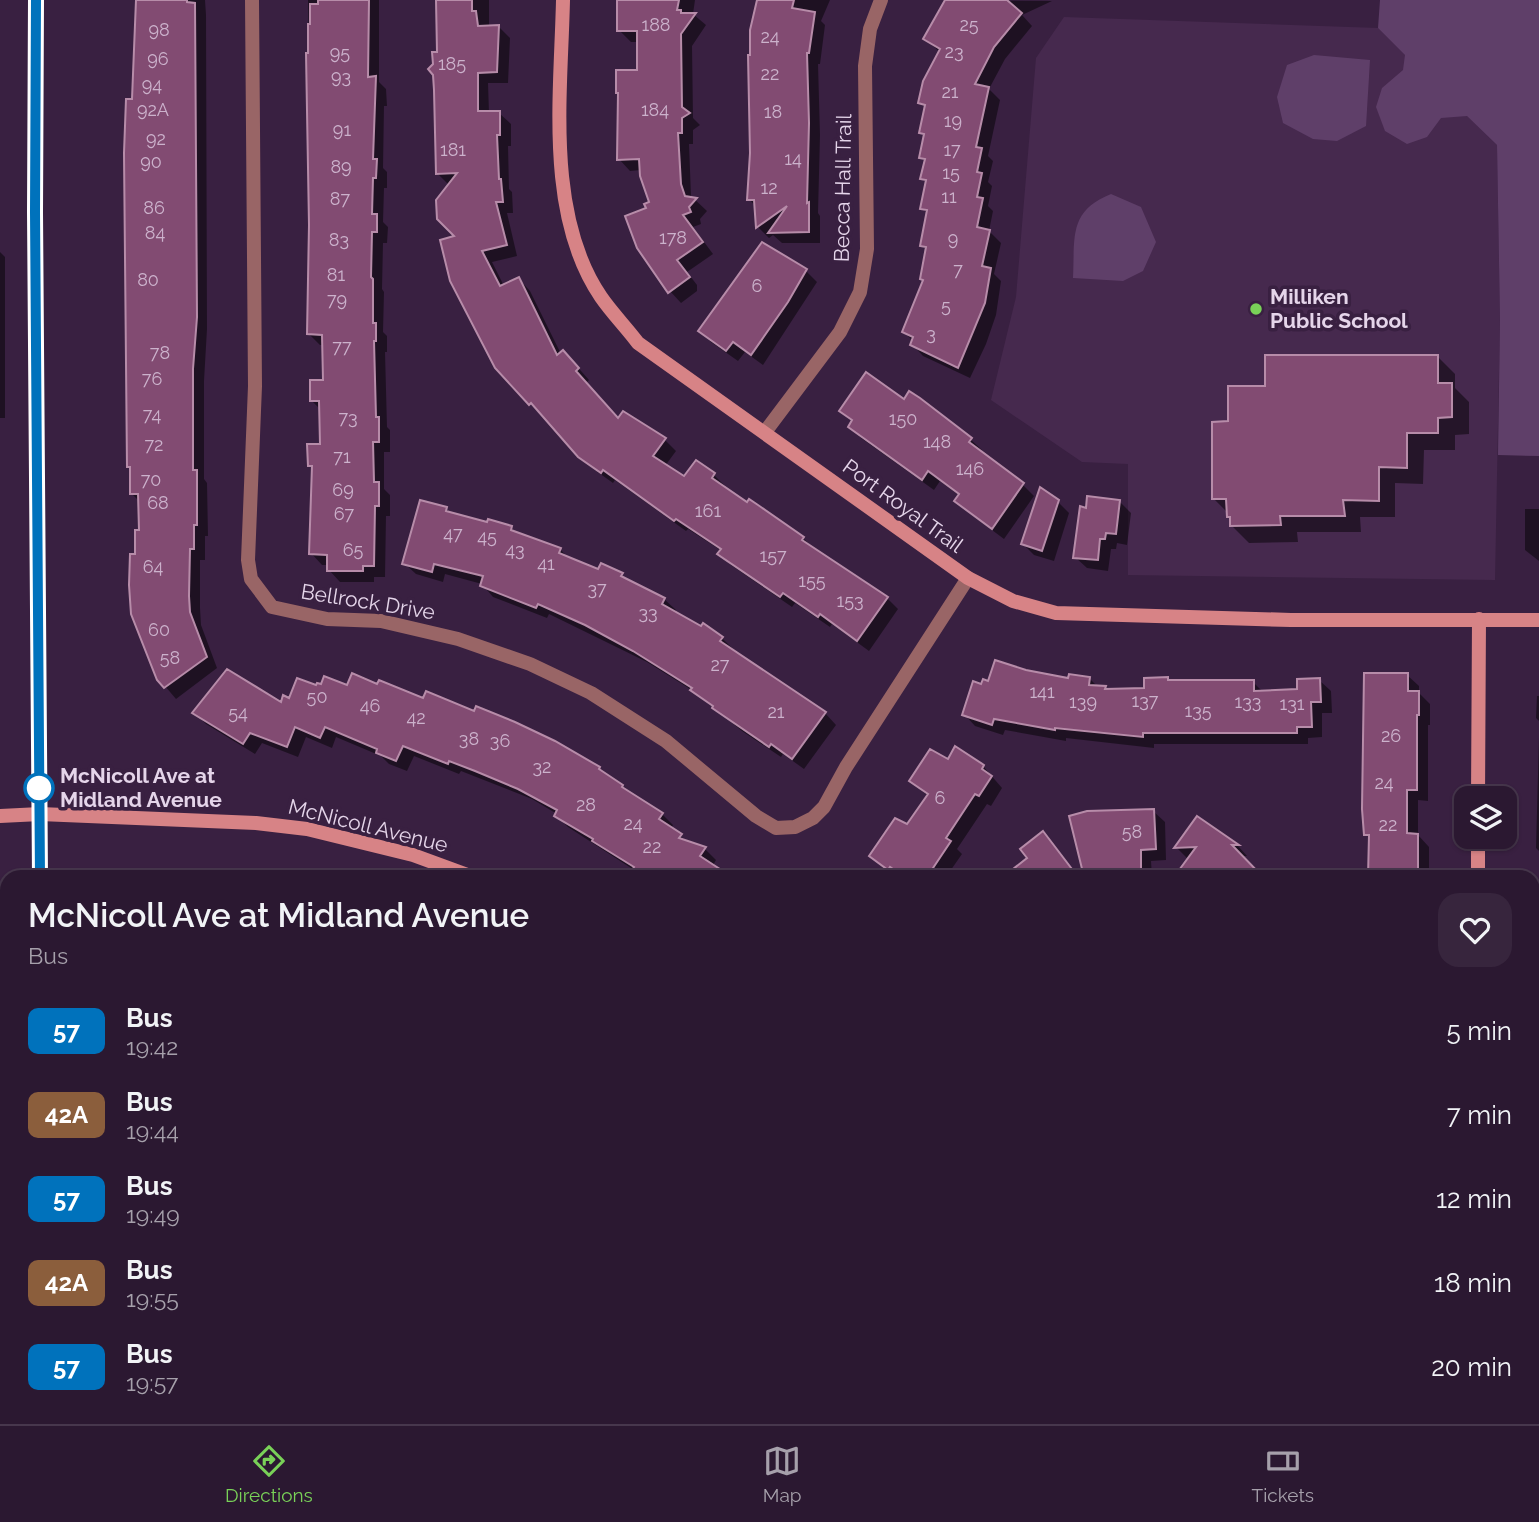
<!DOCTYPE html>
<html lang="en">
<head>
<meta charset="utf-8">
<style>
  body { margin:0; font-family:Raleway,sans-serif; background:#37253d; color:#f1f3f6; height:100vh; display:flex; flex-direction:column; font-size:26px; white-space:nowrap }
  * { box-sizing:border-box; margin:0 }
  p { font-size:23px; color:#a6a0ab }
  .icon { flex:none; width:38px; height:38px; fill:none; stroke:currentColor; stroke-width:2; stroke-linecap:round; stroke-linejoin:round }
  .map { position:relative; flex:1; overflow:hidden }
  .drawer { position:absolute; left:0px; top:870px; width:1540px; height:555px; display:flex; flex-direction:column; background:#2b1831; border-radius:21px 21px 0 0; box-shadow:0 2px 5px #0004,0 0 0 2px #47374d }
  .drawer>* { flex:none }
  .badge { padding:0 14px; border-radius:10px; font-size:24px; line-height:46px }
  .tools { position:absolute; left:1454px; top:786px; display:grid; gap:14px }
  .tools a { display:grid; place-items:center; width:63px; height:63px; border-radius:14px; background:#2b1831; box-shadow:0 2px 5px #0004,0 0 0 2px #47374d; font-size:35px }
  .map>.badge { position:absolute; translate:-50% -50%; box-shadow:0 0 0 4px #fff }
  .round { display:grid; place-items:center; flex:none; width:74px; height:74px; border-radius:21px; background:#37253d }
  .headline { display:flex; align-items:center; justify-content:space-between; height:119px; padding:0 28px }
  h1 { font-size:33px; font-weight:600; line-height:52px }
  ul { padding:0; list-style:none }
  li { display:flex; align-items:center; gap:21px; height:84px; padding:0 28px }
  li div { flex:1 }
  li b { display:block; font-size:26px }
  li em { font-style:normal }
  li .badge { min-width:77px; font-weight:700; text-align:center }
  .dock { display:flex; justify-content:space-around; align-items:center; height:98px; border-top:2px solid #47374d; background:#2b1831; font-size:19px; color:#a6a0ab }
  .dock a { display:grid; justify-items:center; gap:4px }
  .dock .active { color:#79d158 }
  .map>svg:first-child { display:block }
  .built { fill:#46294e }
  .green { fill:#5f3f69 }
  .shadow { fill:#0007 }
  .building { fill:#824b72; stroke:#b78ca9; stroke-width:2 }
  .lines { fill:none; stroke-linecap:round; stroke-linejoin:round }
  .street { stroke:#996566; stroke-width:14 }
  .secondary { stroke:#d78386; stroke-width:14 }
  .line-casing { stroke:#fff; stroke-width:16 }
  .line { stroke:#0072bc; stroke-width:10 }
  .poi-dot { fill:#79d158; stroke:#392041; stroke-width:2.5 }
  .stop-dot { fill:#fff; stroke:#0072bc; stroke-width:3.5 }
  .labels { text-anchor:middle; stroke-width:7; stroke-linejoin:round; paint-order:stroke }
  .number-label { font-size:18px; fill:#ccb2cc }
  .street-label { font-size:21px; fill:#e5d5ea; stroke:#392041 }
  .poi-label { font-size:21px; font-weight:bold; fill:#e5d5ea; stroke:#392041; text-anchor:start }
  .stop-label { font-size:21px; font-weight:bold; fill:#e5d5ea; stroke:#392041; text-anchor:start }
</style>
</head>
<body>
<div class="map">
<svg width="1539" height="1424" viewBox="0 0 1539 1424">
  <rect width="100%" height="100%" fill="#392041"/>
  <g class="built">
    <polygon points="1064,17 1378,28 1497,145 1500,320 1495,580 1128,575 1128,464 1082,462 991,400 1016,297 1036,58"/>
    <polygon points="0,913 7,1159 7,1418 14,1418 15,1424 0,1424"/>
    <rect x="91" y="1418" width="272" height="6"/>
  </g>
  <g class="green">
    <polygon points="1380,0 1539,0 1539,456 1498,455 1500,320 1497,145 1467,116 1441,118 1427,137 1407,144 1385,131 1376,107 1382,88 1403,70 1405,55 1378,28"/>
    <polygon points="1314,55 1370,60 1366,126 1337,141 1313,139 1283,123 1277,97 1287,65"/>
    <path d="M1111 194 1141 207 1156 242 1143 271 1123 281 1073 278C1075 238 1068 211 1111 194Z"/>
  </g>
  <g class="shadow">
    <polygon points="137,0 205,0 206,15 207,329 204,381 204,479 207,483 208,536 205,536 205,560 200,560 200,608 201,625 217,668 176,699 159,679 137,556 140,532 140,502 132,494 132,469 129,466"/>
    <polygon points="308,0 379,0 379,82 386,89 387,106 384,106 383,168 387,172 387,188 384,188 383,222 388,227 387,243 383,243 382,289 384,292 383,332 387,336 387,352 385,352 387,427 390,430 390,452 384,452 384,489 390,495 390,516 386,516 385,577 374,577 374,582 340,582 329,570 329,565 322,565 311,553 314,469 309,465 322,446 321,410 312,401 324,382 324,345 320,345 309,334 311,158"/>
    <polygon points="437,0 489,0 489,27 499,27 510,38 508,83 488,83 489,113 499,113 511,124 511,146 508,146 509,189 512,192 513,213 507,213 517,256 492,262 504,286 519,279 530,291 561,354 574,363 589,380 586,383 619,420 664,439 676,451 665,466 685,478 714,475 725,486 724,488 803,538 815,550 887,598 898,609 869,651 832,624 830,627 795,603 792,607 731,565 720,554 722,551 688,529 686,531 615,480 613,483 592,468 543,414 541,415 496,367 457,237 449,185 437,173 434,64 438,54"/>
    <polygon points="619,0 695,0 693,14 706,25 692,46 693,118 700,125 693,130 693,144 689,144 691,196 707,211 700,219 701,224 693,227 713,254 687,272 697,285 697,291 681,303 670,291 651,203 641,170 630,171 619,159 639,72 639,42 631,42 619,30"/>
    <polygon points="758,0 830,0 821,21 825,25 820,64 818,64 820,135 818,213 820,216 820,243 782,243 773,235 769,238 758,227 756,207 749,199"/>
    <polygon points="949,0 1052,1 1022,15 1032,26 1005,59 989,89 1000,100 988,156 993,161 988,182 992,186 988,206 993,211 989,231 1001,243 994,274 1001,281 996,315 986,344 970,378 923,356 912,344 913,341 904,332 925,282 922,279 927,251 922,245 928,214 922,208 927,183 922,179 926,162 921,157 926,137 921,132 926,108 920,103 940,52 925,39"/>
    <polygon points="0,252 5,257 5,418 0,418"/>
    <polygon points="806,271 817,282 763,365 745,352 738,361 711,342 700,331"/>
    <polygon points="1437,356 1455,374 1455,388 1469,402 1469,434 1455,435 1455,450 1424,450 1423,484 1395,483 1395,517 1360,517 1361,532 1297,532 1298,542 1249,543 1232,526 1228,513 1214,499 1230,423 1267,388"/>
    <polygon points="904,402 970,439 982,450 980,452 1023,485 1034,496 1004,539 968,512 957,501 960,496 940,481 934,490 861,438 850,426 853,422 841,411"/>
    <polygon points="1119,501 1131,513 1127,545 1117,543 1116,549 1111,549 1108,571 1087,568 1075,557 1087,510"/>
    <polygon points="1058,502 1069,513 1054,561 1034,555 1023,544"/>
    <polygon points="446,509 452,515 511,528 517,534 560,549 569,559 599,572 621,575 629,582 664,599 676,610 674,613 722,638 733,649 732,651 825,713 836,725 804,769 783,754 781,757 742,731 695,692 647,662 549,614 547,618 493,597 482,584 445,574 443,582 416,574 404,563"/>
    <polygon points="1525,509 1539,509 1539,561 1525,550"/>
    <polygon points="1026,671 1070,680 1089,678 1098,687 1108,691 1146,690 1168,679 1171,682 1253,682 1263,692 1298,691 1319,680 1331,691 1332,713 1322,713 1322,737 1308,738 1308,744 1154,744 1154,748 1066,738 1066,741 1005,730 1003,735 975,726 964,714 982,686"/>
    <polygon points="1407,675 1419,686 1419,693 1430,704 1430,725 1428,725 1428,801 1418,800 1418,835 1429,847 1429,877 1370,877 1371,839 1365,834"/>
    <polygon points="317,687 348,687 424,701 554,743 599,769 629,793 662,814 673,825 671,829 690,844 705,849 716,860 712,867 634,870 568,827 556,815 557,814 532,799 461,771 459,774 414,756 407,771 389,764 381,756 336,737 332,748 306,737 298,757 262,743 255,754 206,724 195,713 282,704"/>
    <polygon points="1537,696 1539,696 1539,721 1536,718"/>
    <polygon points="1539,737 1539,851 1536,848"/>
    <polygon points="956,749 983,766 1002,788 991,806 987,804 957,849 962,854 946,877 898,877 882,867 871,856 907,826 928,796 911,781 948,761"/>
    <polygon points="1153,811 1165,822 1166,860 1151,861 1152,877 1086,877"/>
    <polygon points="1198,818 1238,846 1247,856 1241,856 1254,870 1264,868 1273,877 1176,877 1189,860 1177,848"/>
    <polygon points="1537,894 1539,894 1539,947 1536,944"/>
    <polygon points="1537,989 1539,989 1539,1013 1537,1010"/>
    <polygon points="1538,1084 1539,1084 1539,1138 1536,1136"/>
    <polygon points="0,1172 7,1179 7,1275 0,1275"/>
    <polygon points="1537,1181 1539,1181 1539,1233 1536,1230"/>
    <polygon points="1536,1274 1539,1274 1539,1298 1536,1295"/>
  </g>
  <g class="building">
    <polygon points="136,0 187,0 187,2 195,3 197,317 193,369 193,470 197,470 197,525 194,525 194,549 190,549 189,596 190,612 207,657 164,688 157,680 131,614 129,585 130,554 135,554 135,530 139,530 138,494 130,494 130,467 127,467 124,153 126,99 132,99"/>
    <polygon points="318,0 369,0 368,77 376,76 373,159 377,159 376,178 373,178 372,214 377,214 377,232 372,232 371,277 373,279 373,323 376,323 376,341 374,341 376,417 379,417 379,442 373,442 374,482 379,482 379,506 375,506 374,566 363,566 363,571 327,571 327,555 309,554 312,466 308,466 307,444 320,444 319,401 310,401 310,380 323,380 322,335 307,334 309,225 306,53 308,53 308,24 310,24 310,4 318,4"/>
    <polygon points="436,0 472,0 472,11 476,11 478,26 499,25 497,72 478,73 478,111 500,111 500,135 497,135 499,179 501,179 503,202 496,202 507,245 482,251 500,286 519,277 557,355 563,350 579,368 576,371 618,418 623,411 666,438 653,456 684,476 696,460 715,473 712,478 747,502 749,499 758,505 804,537 802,540 888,597 857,641 820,614 818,617 783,593 780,597 717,554 721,549 676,519 674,521 603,470 601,473 578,457 531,403 529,405 495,368 450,281 440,240 454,236 437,219 436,200 457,173 436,174 434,90 433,75 428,69 433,64 432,52 437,52"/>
    <polygon points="617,0 679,0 677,10 681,10 681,13 696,13 681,34 682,107 690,113 682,118 682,133 678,133 681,184 685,196 697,198 689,207 691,212 683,215 703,242 677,260 690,277 668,293 637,248 625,216 646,208 644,204 649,202 640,176 639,159 617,160 618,93 616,93 616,70 637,70 637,31 617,31"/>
    <polygon points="757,0 794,0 792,8 815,12 809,53 807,53 809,123 807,203 809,202 809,232 768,233 787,206 756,228 754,200 747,200 750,153 748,55 750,55 750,30"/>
    <polygon points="945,0 1007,0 1022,13 994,47 975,84 989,87 976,147 982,148 977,172 982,173 977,197 983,198 977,227 990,230 982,266 991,268 985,303 958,368 910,345 913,337 902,332 923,280 920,279 926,247 920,246 927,210 920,209 926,180 920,179 925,159 919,158 924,134 919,133 925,105 918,103 923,81 940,49 923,39"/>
    <polygon points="762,242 807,269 788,302 751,355 733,342 726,351 698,331"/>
    <polygon points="1265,355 1438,355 1438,383 1452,383 1452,417 1438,418 1438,433 1407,433 1407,468 1379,467 1379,501 1343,500 1345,516 1280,516 1281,525 1230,526 1230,517 1227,517 1226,499 1212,499 1212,422 1228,421 1228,386 1265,386"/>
    <polygon points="866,372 904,399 909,391 920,398 972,438 969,442 1024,483 992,529 954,501 959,494 928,471 922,480 848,427 852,420 839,411"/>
    <polygon points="1040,487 1059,500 1042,551 1021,544"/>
    <polygon points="1087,496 1120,500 1116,534 1106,533 1105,539 1100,539 1098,560 1073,558 1080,506 1086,508"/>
    <polygon points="420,500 447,507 446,511 487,522 488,519 512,526 511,530 561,548 559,553 576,560 598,569 601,563 623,573 621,576 665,598 662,604 701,626 703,623 723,637 720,641 826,712 792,759 771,744 769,747 712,708 713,706 690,690 692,688 633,651 585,625 538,604 536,608 480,586 483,576 434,564 432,572 402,564"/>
    <polygon points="995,660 1026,670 1068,678 1069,674 1090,677 1089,685 1106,686 1105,689 1144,688 1144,678 1168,677 1168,680 1254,680 1254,691 1297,689 1297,679 1320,678 1321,702 1311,702 1312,727 1297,727 1297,733 1143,733 1143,737 1055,728 1055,730 994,719 992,725 962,715 973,681 981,684 983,679 988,681"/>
    <polygon points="227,669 281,702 283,695 289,698 297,678 316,685 317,683 321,684 324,676 347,685 352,673 377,684 379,680 423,698 426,691 474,711 476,706 515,722 555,741 600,767 599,769 623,785 622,787 663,813 659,819 682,834 679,838 706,847 700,856 732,877 628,877 634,867 592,841 593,839 554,816 557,810 518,789 475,771 449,761 448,764 403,746 396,761 376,753 377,749 325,727 320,738 295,727 287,747 250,733 243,744 192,713"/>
    <polygon points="1364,673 1408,673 1408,691 1419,691 1419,715 1417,715 1417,790 1407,790 1407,833 1418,834 1418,877 1368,877 1369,835 1364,835 1362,809"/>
    <polygon points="955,746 984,765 982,769 992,776 979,796 975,794 946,838 951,841 927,877 904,877 890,867 888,870 869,856 895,818 907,824 928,794 909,781 930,749 948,759"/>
    <polygon points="1154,809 1156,849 1141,850 1141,872 1084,877 1069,816 1087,811"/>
    <polygon points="1197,816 1239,845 1232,845 1263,877 1174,877 1196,847 1174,848"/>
    <polygon points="1043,831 1078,877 1003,877 1027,858 1020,849"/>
  </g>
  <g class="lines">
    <g class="street">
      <polyline points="252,0 255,386 248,560 251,579 272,607 327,619 381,621 458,639 530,664 591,693 666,741 756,816 776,828 795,827 813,818 824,807 846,767 968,578"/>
      <polyline points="765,432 840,332 860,292 867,249 865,66 870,29 881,0"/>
    </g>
    <g class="secondary">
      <polyline points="35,0 35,212 40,877"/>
      <path d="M563 0C561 94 545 215 601 297 612 313 626 327 638 343L968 578 1013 601 1056 613 1291 620H1539"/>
      <polyline points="1478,798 1479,619"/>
      <polyline points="0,816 40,814 256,823 307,829 413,855 473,877"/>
      <polyline points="1478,877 1478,836"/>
      <polyline points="1533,1360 1539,1361"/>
      <polyline points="43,1418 43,1424"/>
    </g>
  </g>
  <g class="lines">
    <defs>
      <polyline id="line" points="36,0 35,212 40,877"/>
    </defs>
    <use href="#line" class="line-casing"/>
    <use href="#line" class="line"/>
  </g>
  <circle class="poi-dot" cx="1256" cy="309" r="7"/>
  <circle class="stop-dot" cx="39" cy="788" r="14"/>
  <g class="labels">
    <g class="number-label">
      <text x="656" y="31">188</text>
      <text x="969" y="31">25</text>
      <text x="159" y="36">98</text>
      <text x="770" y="43">24</text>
      <text x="954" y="58">23</text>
      <text x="340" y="59">95</text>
      <text x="158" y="65">96</text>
      <text x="452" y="70">185</text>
      <text x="770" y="80">22</text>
      <text x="341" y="83">93</text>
      <text x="152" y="91">94</text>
      <text x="950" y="98">21</text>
      <text x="153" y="116">92A</text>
      <text x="655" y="116">184</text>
      <text x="773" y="118">18</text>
      <text x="953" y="127">19</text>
      <text x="342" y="136">91</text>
      <text x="156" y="145">92</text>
      <text x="453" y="156">181</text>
      <text x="952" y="156">17</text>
      <text x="793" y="165">14</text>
      <text x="151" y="168">90</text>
      <text x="341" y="173">89</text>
      <text x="951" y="179">15</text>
      <text x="769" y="194">12</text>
      <text x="949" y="203">11</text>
      <text x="340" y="205">87</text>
      <text x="154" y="214">86</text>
      <text x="155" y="239">84</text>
      <text x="673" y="244">178</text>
      <text x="953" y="245">9</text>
      <text x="339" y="246">83</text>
      <text x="958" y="276">7</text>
      <text x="336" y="281">81</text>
      <text x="148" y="286">80</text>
      <text x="757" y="292">6</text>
      <text x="337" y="306">79</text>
      <text x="946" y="312">5</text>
      <text x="931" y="340">3</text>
      <text x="342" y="353">77</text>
      <text x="160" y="359">78</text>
      <text x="152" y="385">76</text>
      <text x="152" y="421">74</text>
      <text x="348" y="424">73</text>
      <text x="903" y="425">150</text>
      <text x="937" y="448">148</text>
      <text x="154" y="451">72</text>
      <text x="342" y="463">71</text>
      <text x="970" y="475">146</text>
      <text x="151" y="486">70</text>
      <text x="343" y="496">69</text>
      <text x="158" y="509">68</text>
      <text x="708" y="517">161</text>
      <text x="344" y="520">67</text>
      <text x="453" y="540">47</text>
      <text x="487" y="543">45</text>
      <text x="353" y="556">65</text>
      <text x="515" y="556">43</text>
      <text x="773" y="562">157</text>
      <text x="546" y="570">41</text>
      <text x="153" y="573">64</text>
      <text x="812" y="587">155</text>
      <text x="597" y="595">37</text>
      <text x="850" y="607">153</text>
      <text x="648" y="619">33</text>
      <text x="159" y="636">60</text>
      <text x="170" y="664">58</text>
      <text x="720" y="671">27</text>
      <text x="1042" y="698">141</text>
      <text x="317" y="703">50</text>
      <text x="1145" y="707">137</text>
      <text x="1083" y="708">139</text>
      <text x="1248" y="708">133</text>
      <text x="1292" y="710">131</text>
      <text x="370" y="712">46</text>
      <text x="1198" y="717">135</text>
      <text x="776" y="718">21</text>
      <text x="238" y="719">54</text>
      <text x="416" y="724">42</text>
      <text x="1391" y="742">26</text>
      <text x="469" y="745">38</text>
      <text x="500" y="747">36</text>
      <text x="542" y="773">32</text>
      <text x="1384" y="789">24</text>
      <text x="940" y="804">6</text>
      <text x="586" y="811">28</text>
      <text x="633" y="830">24</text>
      <text x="1388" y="831">22</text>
      <text x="1132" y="838">58</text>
      <text x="652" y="853">22</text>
    </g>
    <g class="street-label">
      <text transform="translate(843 188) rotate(-89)" y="7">Becca Hall Trail</text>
      <text transform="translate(903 506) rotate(36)" y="7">Port Royal Trail</text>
      <text transform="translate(368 602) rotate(9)" y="7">Bellrock Drive</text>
      <text transform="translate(368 826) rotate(14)" y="7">McNicoll Avenue</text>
    </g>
    <g class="poi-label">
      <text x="1270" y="304">Milliken<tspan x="1270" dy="24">Public School</tspan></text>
    </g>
    <g class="stop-label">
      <text x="60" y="783">McNicoll Ave at<tspan x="60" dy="24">Midland Avenue</tspan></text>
    </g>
  </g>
</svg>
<div class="tools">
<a><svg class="icon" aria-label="layers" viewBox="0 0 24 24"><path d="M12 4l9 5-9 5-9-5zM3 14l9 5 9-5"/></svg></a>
</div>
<section class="drawer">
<div class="headline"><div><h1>McNicoll Ave at Midland Avenue</h1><p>Bus</p></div><a class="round"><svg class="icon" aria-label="heart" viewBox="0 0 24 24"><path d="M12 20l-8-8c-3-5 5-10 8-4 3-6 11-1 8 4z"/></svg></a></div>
<ul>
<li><span class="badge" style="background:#0072bc;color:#fff">57</span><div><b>Bus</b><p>19:42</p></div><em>5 min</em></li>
<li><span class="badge" style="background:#8b5e3c;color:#fff">42A</span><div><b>Bus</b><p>19:44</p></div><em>7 min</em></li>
<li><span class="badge" style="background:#0072bc;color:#fff">57</span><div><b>Bus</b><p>19:49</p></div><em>12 min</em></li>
<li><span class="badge" style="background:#8b5e3c;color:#fff">42A</span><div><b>Bus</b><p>19:55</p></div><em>18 min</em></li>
<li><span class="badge" style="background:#0072bc;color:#fff">57</span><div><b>Bus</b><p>19:57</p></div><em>20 min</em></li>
</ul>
</section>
</div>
<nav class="dock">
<a class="active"><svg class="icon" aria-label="directions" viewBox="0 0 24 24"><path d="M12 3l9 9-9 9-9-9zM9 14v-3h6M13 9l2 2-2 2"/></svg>Directions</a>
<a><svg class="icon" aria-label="map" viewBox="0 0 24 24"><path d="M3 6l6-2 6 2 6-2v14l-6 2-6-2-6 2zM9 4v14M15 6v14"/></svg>Map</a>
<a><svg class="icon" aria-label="tickets" viewBox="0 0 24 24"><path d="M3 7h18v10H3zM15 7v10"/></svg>Tickets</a>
</nav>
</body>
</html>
